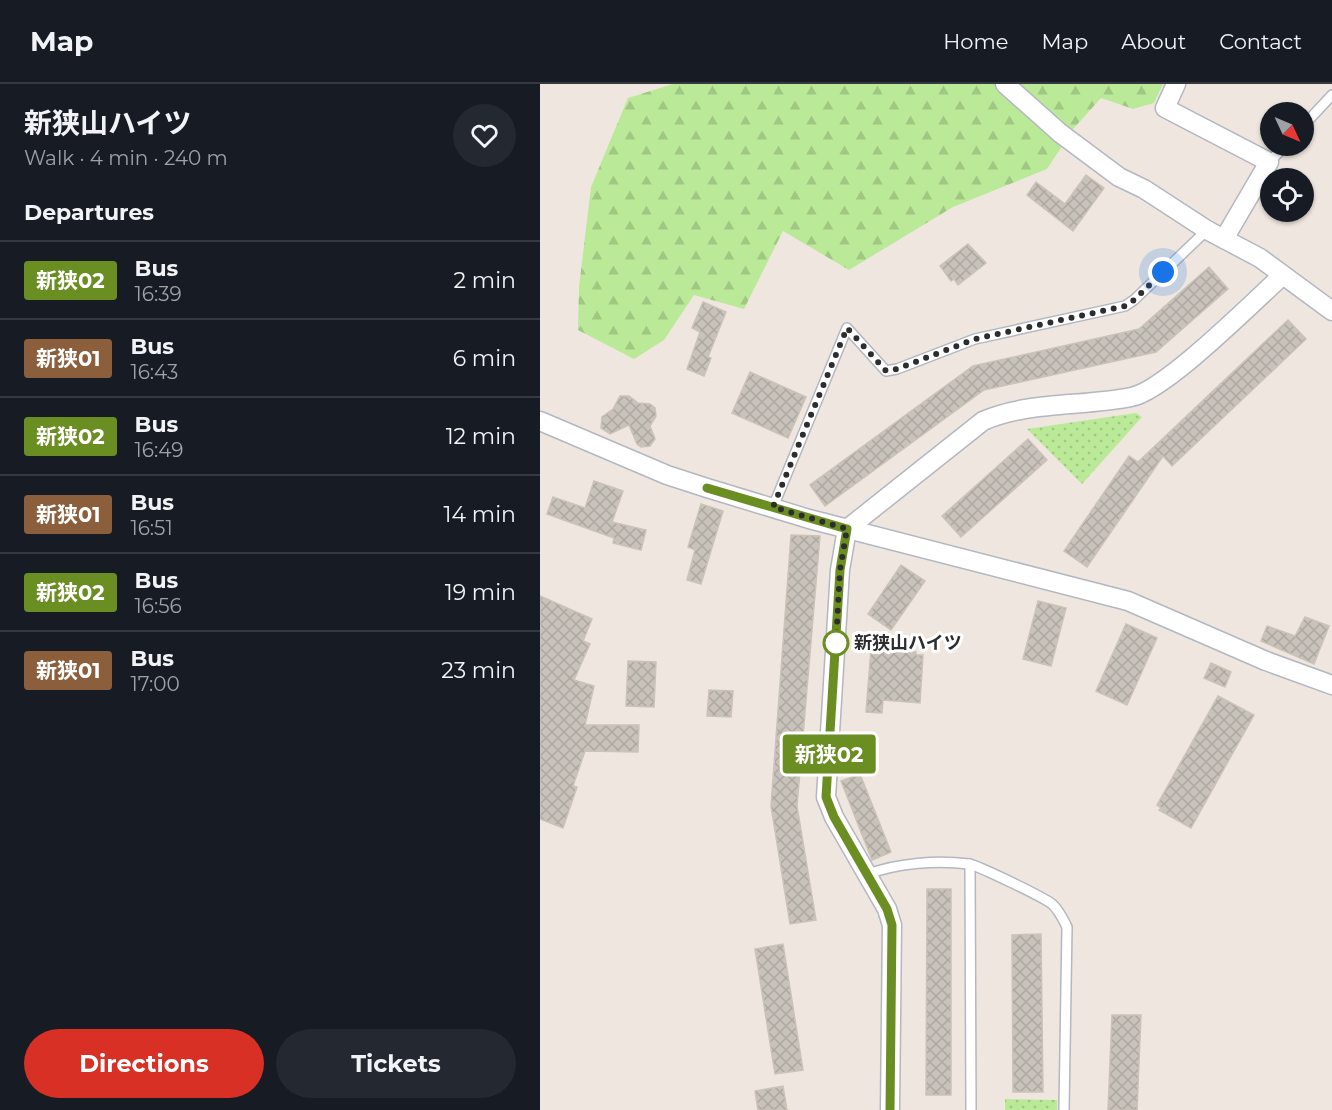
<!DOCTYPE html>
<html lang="en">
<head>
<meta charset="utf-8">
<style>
  body { margin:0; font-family:Montserrat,"Noto Sans JP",sans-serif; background:#242831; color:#f1f3f6; height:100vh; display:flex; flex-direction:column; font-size:22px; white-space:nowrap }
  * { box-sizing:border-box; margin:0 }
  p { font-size:20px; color:#9ea1a6 }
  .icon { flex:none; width:33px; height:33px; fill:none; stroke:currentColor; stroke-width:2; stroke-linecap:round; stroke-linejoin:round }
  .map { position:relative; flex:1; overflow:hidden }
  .details { display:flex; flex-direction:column; background:#171b24; width:540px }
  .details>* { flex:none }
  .badge { padding:0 12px; border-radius:4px; font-size:21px; line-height:39px }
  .needle { width:39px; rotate:134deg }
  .buttons { position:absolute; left:720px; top:18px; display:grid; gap:12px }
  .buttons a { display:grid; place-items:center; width:54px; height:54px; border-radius:50%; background:#171b24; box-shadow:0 2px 4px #0004; font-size:30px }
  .you { position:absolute; width:30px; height:30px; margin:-15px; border:4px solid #fff; border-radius:50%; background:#1a73e8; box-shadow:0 0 0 9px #1a73e833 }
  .map>.badge { position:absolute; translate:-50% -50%; box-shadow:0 0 0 3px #fff }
  h2 { padding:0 24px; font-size:22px; line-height:54px }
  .round { display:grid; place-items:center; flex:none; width:63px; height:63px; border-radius:32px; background:#242831 }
  .summary { display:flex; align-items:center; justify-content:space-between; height:102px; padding:0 24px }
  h1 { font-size:28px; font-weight:700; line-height:45px }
  .action { display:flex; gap:12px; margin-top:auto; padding:12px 24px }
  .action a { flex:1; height:69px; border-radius:36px; background:#d93025; color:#fff; font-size:24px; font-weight:700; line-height:69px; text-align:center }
  .action a+a { background:#242831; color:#f1f3f6 }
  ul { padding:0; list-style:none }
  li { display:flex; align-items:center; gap:18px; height:78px; padding:0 24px; border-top:2px solid #363941 }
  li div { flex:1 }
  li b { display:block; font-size:22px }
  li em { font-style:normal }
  li .badge { min-width:66px; font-weight:700; text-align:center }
  header { display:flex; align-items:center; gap:36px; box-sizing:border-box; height:84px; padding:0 30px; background:#171b24; border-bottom:2px solid #363941 }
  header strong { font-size:28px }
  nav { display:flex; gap:33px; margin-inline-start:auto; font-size:21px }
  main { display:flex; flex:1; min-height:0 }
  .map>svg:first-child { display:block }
  .forest { fill:url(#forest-firs) }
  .park { fill:url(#park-dots) }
  .building { fill:url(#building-cross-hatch); stroke:#cbc3b8; stroke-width:1.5 }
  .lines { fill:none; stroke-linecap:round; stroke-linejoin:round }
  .lane-casing { stroke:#b3b7c1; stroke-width:12 }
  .street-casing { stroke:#b3b7c1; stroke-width:21 }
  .lane { stroke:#fff; stroke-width:9 }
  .street { stroke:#fff; stroke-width:18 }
  .line-casing { stroke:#fff; stroke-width:14 }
  .line { stroke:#6b8e23; stroke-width:9 }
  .walk { stroke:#2d2d2d; stroke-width:6; stroke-dasharray:0 10.8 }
  .stop-dot { fill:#fff; stroke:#6b8e23; stroke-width:3 }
  .labels { text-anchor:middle; stroke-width:6; stroke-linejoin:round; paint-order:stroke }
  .stop-label { font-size:18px; font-weight:bold; fill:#2d2d2d; stroke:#fff; text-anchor:start }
</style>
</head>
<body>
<header>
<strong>Map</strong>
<nav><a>Home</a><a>Map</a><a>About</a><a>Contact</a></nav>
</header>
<main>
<section class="details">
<div class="summary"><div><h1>新狭山ハイツ</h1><p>Walk · 4 min · 240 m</p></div><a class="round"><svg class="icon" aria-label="heart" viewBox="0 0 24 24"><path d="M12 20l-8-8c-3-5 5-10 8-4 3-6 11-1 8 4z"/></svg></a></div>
<h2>Departures</h2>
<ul>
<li><span class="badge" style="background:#6b8e23;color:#fff">新狭02</span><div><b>Bus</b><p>16:39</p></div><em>2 min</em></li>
<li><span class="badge" style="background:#8b5e3c;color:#fff">新狭01</span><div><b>Bus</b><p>16:43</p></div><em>6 min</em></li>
<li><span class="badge" style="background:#6b8e23;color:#fff">新狭02</span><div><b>Bus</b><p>16:49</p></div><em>12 min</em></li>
<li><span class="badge" style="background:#8b5e3c;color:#fff">新狭01</span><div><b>Bus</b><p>16:51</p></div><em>14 min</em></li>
<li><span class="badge" style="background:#6b8e23;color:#fff">新狭02</span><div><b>Bus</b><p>16:56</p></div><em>19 min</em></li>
<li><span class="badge" style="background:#8b5e3c;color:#fff">新狭01</span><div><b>Bus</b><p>17:00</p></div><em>23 min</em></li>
</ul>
<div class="action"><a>Directions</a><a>Tickets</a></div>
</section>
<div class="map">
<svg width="792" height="1026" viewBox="0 0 792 1026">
  <defs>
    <pattern id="forest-firs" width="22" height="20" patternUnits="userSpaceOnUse" patternTransform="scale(1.5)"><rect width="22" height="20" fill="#bae998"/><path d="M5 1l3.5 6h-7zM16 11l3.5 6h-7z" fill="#a0c883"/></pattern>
    <pattern id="park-dots" width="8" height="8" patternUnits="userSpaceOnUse" patternTransform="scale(1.5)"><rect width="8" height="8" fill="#bae998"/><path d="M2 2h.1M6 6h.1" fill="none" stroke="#a0c883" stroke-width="1.8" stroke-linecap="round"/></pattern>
    <pattern id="building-cross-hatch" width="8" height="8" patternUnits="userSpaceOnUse" patternTransform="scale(1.5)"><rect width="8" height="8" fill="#c8c2ba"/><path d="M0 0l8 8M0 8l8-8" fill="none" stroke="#aca7a0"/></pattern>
  </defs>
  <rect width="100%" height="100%" fill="#efe7df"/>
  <polygon class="forest" points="133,0 623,0 614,19 593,25 561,14 534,44 507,85 413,123 309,186 243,147 204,225 154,211 124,256 94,275 38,246 39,203 51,103 88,14"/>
  <g class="park">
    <polygon points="596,329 602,333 542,400 487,345"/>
    <polygon points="465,1015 517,1016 517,1026 465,1026"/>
  </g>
  <g class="building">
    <polygon points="546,91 564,104 533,147 487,111 496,98 525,120"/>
    <polygon points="428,160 446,179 418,201 414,195 411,197 400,182"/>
    <polygon points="669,183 688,205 616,268 444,306 285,422 270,401 433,282 599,245"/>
    <polygon points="163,218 186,228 168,273 171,274 164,292 147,285 160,248 152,244"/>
    <polygon points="748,236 766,255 632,382 623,372 547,483 524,467 589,372 598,378"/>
    <polygon points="210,288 266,313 248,354 192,329"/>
    <polygon points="80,312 89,312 98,319 110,320 115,324 116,332 110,342 115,355 110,362 101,363 97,360 89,341 70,350 61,344 62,333 73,325"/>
    <polygon points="488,355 507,376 421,453 402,432"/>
    <polygon points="54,397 83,407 72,438 106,446 101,466 73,459 74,454 7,430 13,413 45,424"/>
    <polygon points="161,420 183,427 161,500 147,496 155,466 148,463"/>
    <polygon points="251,451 280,452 257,722 276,836 250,840 231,722"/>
    <polygon points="361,481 385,497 351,546 328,530"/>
    <polygon points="0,512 52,535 43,557 50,560 34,596 54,602 45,641 99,641 98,668 45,667 33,702 37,703 23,744 0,735"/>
    <polygon points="498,517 526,524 511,582 483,575"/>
    <polygon points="765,533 789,542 774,580 721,557 727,542 755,552"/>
    <polygon points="586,540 617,554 587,621 556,607"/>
    <polygon points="331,565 376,568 376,571 383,571 380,619 343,616 342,629 326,628"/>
    <polygon points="88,577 116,578 114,623 86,622"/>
    <polygon points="671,579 691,588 685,603 664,594"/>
    <polygon points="169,606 193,607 191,633 167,632"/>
    <polygon points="678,612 714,631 651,744 619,726 621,724 617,721"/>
    <polygon points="320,690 351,768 332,776 301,697"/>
    <polygon points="387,805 411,805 411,1011 386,1011"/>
    <polygon points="501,850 503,1008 473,1008 472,851"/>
    <polygon points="243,860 263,986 235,990 215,865"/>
    <polygon points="572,931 601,931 597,1026 568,1026"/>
    <polygon points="243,1002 247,1026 218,1026 215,1007"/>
  </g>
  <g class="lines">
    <defs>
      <g id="lane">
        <polyline points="764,41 792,11"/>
        <polyline points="729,78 745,62"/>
        <polyline points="233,423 307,244 346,287 357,285 435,255 585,222 594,216 667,146"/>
        <polyline points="430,780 431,1026"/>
        <path d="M328 790C359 779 396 776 429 780 439 782 503 813 512 820 519 826 523 835 527 843L524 1026"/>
      </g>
      <g id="street">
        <polyline points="465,0 520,49 579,93 604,105 667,146 720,174 792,227"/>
        <polyline points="636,0 625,24 729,78 684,155"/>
        <polyline points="0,337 127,391 167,404 269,435 588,517 726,577 792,601"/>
        <path d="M350 1026 352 841 347 825 294 733 286 713 300 486 307 445 443 337C489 317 542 323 591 313 625 307 713 218 743 191"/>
      </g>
    </defs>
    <use href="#lane" class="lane-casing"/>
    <use href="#street" class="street-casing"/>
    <use href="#lane" class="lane"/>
    <use href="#street" class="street"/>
  </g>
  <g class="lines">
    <defs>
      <polyline id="line" points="167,404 307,445 300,486 286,713 294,733 347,825 352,841 350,1026"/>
    </defs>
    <use href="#line" class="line-casing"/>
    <use href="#line" class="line"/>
    <polyline class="walk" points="296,559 300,486 307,445 233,423 307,244 346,287 357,285 435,255 585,222 594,216 623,188"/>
  </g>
  <circle class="stop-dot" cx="296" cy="559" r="12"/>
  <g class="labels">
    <g class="stop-label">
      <text x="314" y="565">新狭山ハイツ</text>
    </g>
  </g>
</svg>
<div class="buttons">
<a><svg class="needle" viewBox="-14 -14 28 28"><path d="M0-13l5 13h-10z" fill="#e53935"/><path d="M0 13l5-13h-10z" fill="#9ea1a6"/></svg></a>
<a><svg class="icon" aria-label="locate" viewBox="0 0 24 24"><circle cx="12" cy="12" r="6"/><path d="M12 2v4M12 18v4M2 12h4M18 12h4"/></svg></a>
</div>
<div class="you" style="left:623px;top:188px"></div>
<b class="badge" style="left:289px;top:670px;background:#6b8e23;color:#fff">新狭02</b>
</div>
</main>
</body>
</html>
